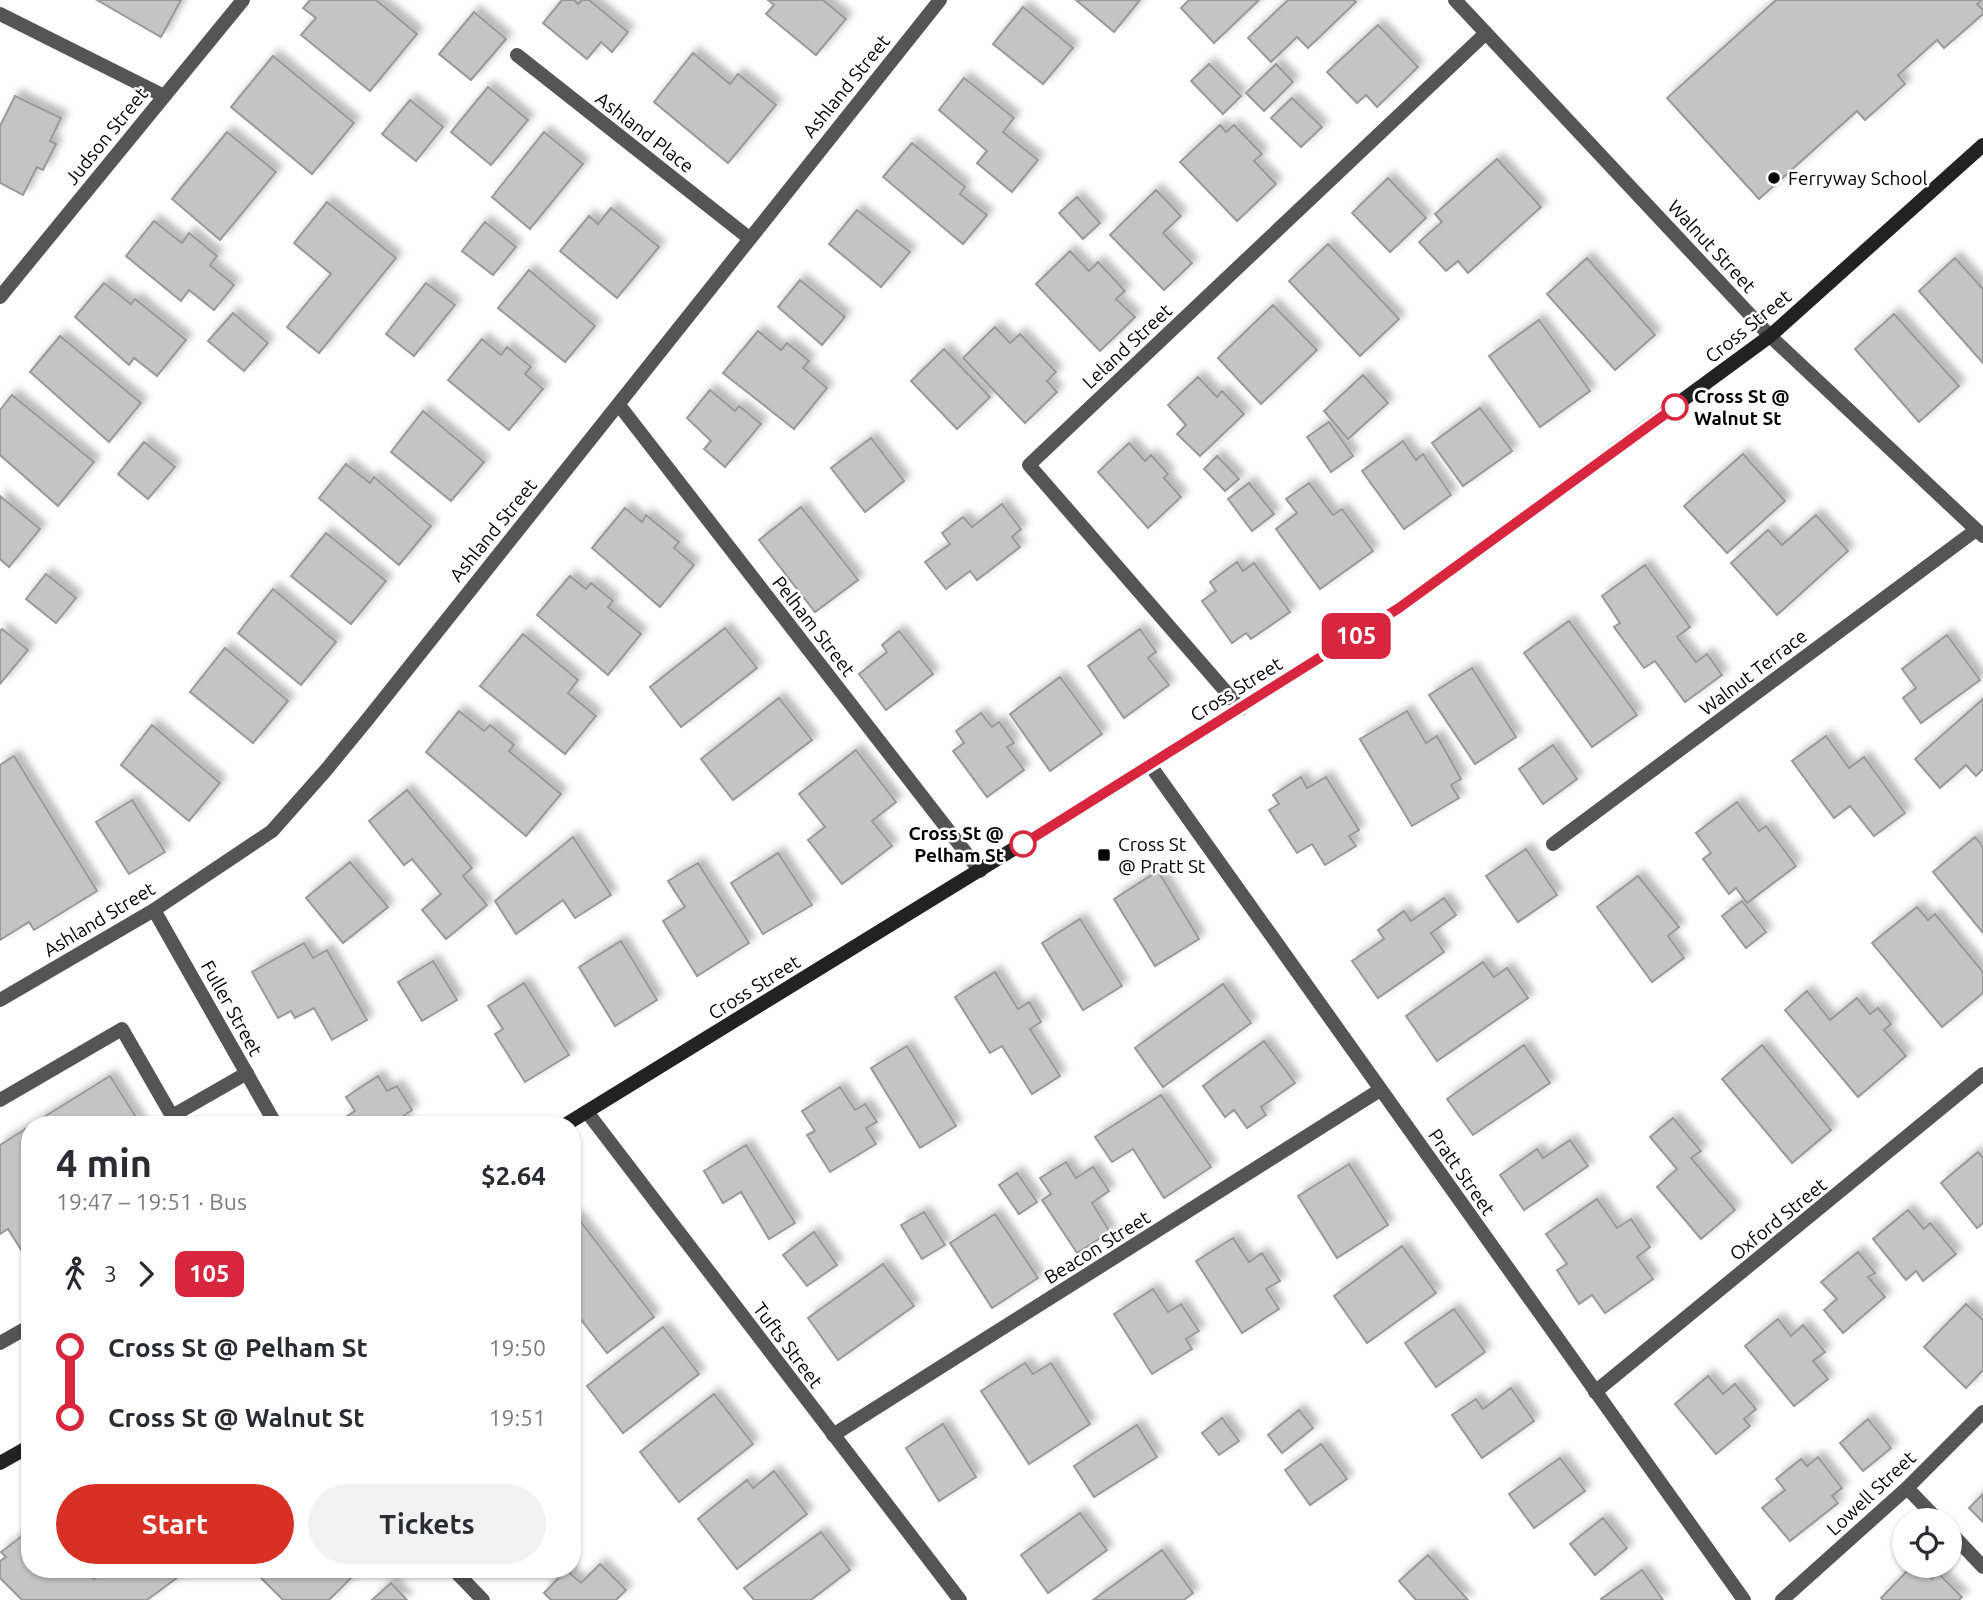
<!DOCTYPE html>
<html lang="en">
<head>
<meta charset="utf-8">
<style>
  body { margin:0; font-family:Ubuntu,sans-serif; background:#f2f2f3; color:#2b2b33; height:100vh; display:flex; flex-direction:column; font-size:26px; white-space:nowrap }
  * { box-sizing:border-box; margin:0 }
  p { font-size:23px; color:#7c7c81 }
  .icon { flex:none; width:38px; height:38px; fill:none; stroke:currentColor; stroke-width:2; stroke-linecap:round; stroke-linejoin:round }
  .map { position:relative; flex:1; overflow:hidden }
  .panel { position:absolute; left:21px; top:1116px; width:560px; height:462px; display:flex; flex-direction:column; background:#fff; border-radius:28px; box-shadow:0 2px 5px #0004 }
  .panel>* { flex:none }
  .badge { padding:0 14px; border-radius:10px; font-size:24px; line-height:46px }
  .fabs { position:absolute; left:1892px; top:1508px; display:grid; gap:14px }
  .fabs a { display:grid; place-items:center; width:70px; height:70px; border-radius:50%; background:#fff; box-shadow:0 2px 5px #0004; font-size:35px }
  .map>.badge { position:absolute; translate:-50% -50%; box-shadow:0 0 0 4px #fff }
  .legs { display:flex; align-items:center; gap:10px; height:77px; padding:0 35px; font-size:23px }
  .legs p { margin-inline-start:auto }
  .head { display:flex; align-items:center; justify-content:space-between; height:119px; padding:0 35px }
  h1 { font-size:38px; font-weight:700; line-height:52px }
  .cta { display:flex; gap:14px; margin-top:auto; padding:14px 35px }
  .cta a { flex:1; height:80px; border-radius:42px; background:#d93025; color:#fff; font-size:28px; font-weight:700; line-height:80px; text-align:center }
  .cta a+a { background:#f2f2f3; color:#2b2b33 }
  ul { padding:0 35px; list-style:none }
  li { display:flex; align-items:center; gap:24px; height:70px; font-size:26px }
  li i { display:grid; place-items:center; width:10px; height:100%; margin:0 9px; background:currentColor }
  li i::after { content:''; width:18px; height:18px; margin:-9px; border:5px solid; border-radius:50%; background:#fff }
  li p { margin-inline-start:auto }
  li:first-child i { background:linear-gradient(#0000 50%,currentColor 0) }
  li:last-child i { background:linear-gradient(currentColor 50%,#0000 0) }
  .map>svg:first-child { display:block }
  .building { fill:#c4c4c4; stroke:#999; stroke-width:2; filter:url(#shadow) }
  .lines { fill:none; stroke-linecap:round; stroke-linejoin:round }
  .lane { stroke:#555; stroke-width:14 }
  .street { stroke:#555; stroke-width:14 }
  .secondary { stroke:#222; stroke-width:14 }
  .line-1-casing { stroke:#fff; stroke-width:16 }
  .line-1 { stroke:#d7263d; stroke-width:10 }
  .poi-dot { fill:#000; stroke:#fff; stroke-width:2.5 }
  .stop-1-dot { fill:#fff; stroke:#d7263d; stroke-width:3.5 }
  .labels { text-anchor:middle; stroke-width:5; stroke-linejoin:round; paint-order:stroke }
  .street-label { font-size:19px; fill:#000; stroke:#fff }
  .poi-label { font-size:19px; fill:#000; stroke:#fff; text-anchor:start }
  .stop-label { font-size:19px; font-weight:bold; fill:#000; stroke:#fff; text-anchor:start }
</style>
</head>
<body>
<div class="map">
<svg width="1983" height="1600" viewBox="0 0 1983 1600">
  <defs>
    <filter id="shadow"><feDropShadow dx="6" dy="-6" stdDeviation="3.5" flood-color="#0004"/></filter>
  </defs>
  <rect width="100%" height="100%" fill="#fff"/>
  <g class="building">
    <polygon points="97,0 181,0 161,37"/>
    <polygon points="310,0 376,0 417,34 370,91 301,35 316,18 303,8"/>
    <polygon points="562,0 574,0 578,4 582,0 589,0 628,32 612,52 601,42 587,59 543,23"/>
    <polygon points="768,0 823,0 846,19 816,55 766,14 774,5"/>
    <polygon points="1076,0 1140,0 1114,32"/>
    <polygon points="1189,0 1259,0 1214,43 1181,8"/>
    <polygon points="1288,0 1354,0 1356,2 1308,48 1297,37 1271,62 1248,38"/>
    <polygon points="1776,0 1982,0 1977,4 1983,10 1983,14 1944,48 1937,40 1898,75 1905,84 1865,120 1857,111 1759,199 1667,98"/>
    <polygon points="1023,7 1073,48 1043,84 993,44"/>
    <polygon points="474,12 506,39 471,80 439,54"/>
    <polygon points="1378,25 1418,67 1377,107 1366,95 1357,103 1327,72"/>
    <polygon points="693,53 730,84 738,74 776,105 728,163 654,102"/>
    <polygon points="273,56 354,123 312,174 231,107"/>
    <polygon points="1209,64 1241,96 1223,114 1191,81"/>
    <polygon points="1276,64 1293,82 1264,111 1246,93"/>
    <polygon points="964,78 1014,118 1003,132 1038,160 1012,192 977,163 987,151 939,110"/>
    <polygon points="488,87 528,120 491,165 451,132"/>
    <polygon points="15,96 61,118 50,141 56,144 43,170 37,167 23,195 0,183 0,126"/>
    <polygon points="1292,98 1322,127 1301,147 1271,118"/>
    <polygon points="410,100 443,127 416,161 382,134"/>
    <polygon points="1220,125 1226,132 1234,125 1262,154 1254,161 1276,184 1237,221 1180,162"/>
    <polygon points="227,132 276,172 220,240 172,199"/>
    <polygon points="544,132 583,164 530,229 492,197"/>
    <polygon points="912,143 965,187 960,194 987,215 963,244 883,177"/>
    <polygon points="1497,159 1541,207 1468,273 1458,261 1446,271 1419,242 1442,222 1435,214"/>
    <polygon points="1388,178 1426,218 1390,252 1352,213"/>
    <polygon points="1156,190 1181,216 1163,233 1192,263 1164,290 1110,235"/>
    <polygon points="1077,197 1100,223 1083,239 1059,213"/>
    <polygon points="327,202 396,258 319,353 287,327 331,274 294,243"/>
    <polygon points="611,208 659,247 617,298 560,251 589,216 598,224"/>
    <polygon points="857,210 910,252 881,287 829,244"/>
    <polygon points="154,221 182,243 189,233 217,256 210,265 234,285 214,310 189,290 181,301 126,256"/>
    <polygon points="485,222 516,247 493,275 462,251"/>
    <polygon points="1328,244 1399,319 1360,356 1289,281"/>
    <polygon points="1070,251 1089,271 1098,262 1125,291 1116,299 1135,317 1100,351 1036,284"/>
    <polygon points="1587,258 1655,335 1615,370 1547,294"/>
    <polygon points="1955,258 1983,289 1983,363 1919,291"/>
    <polygon points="529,270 595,326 565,362 498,308"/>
    <polygon points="800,280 845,317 822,345 778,307"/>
    <polygon points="104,283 131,304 135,299 186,340 157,376 134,358 129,365 75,317"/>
    <polygon points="426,283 455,305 414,356 386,334"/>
    <polygon points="1273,305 1317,350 1261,404 1218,358"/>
    <polygon points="233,313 268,343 244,371 208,341"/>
    <polygon points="1894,314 1959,386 1919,422 1855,349"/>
    <polygon points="1539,320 1590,391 1540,427 1489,356"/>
    <polygon points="995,327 1010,343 1020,334 1056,372 1047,381 1057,392 1025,423 963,358"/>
    <polygon points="758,331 781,350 787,343 809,361 803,368 827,388 794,429 723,373"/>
    <polygon points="60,336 141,403 109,442 30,372"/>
    <polygon points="482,339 501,355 507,347 531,367 525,374 543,389 509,430 448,380"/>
    <polygon points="944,349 990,397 957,429 911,381"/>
    <polygon points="1363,375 1388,403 1348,439 1324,411"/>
    <polygon points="1198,377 1217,397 1222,391 1244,414 1200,456 1177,434 1186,425 1168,405"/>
    <polygon points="710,390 735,411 739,406 761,424 725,467 704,449 711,441 687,418"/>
    <polygon points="12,395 94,462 58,506 0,455 0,410"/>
    <polygon points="1480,408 1512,451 1463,486 1432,443"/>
    <polygon points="423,411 484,462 451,501 391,452"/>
    <polygon points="1329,422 1353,456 1331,472 1307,437"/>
    <polygon points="871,438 904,481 865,512 831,468"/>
    <polygon points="1403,441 1416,460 1423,454 1451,495 1404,529 1362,471"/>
    <polygon points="144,442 175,467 148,499 118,474"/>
    <polygon points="1129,443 1145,461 1151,455 1168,474 1164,478 1181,497 1148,528 1098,472"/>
    <polygon points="1743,454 1785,501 1727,553 1684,506"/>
    <polygon points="1217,456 1239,479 1225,491 1204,469"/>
    <polygon points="346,464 370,483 374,477 431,526 399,565 319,498"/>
    <polygon points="1249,483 1274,514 1252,531 1228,499"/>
    <polygon points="1309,483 1333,515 1342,509 1373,551 1320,589 1276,529 1297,513 1286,499"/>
    <polygon points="0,496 40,529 9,567 0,559"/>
    <polygon points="1002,504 1021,529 1012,537 1020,547 977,580 970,571 946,589 925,562 950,544 942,533 963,517 972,527"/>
    <polygon points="801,507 858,580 815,612 759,540"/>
    <polygon points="625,508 642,522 646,515 679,542 674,548 694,565 660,607 592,548"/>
    <polygon points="1816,515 1848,551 1777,615 1731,563 1768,530 1782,545"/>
    <polygon points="326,533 386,581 351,624 291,576"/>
    <polygon points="1237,562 1243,571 1254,563 1290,612 1251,639 1246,633 1232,643 1202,601 1216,591 1210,582"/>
    <polygon points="1645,565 1690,627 1677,637 1696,662 1707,654 1722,675 1685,702 1655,661 1644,668 1614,627 1620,623 1602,596"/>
    <polygon points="46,574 76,598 56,623 26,599"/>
    <polygon points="570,576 586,589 591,583 613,601 608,607 641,634 608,675 537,615"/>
    <polygon points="273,589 336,642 301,685 238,633"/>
    <polygon points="1569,621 1637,715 1592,747 1524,653"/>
    <polygon points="725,628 757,668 681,727 650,687"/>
    <polygon points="2,629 28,650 0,684 0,631"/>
    <polygon points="1140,629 1156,652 1148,658 1169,685 1124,718 1088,666"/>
    <polygon points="899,631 933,674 886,710 859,674 887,652 882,645"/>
    <polygon points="523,634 578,680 568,693 596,716 565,754 480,686"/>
    <polygon points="1947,635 1980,680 1921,723 1903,698 1916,688 1902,669"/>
    <polygon points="225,648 288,701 253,743 190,692"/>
    <polygon points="1472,668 1516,737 1475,764 1429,695"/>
    <polygon points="1060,677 1102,734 1050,771 1010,714"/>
    <polygon points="779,698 812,740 733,800 701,759"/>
    <polygon points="1983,699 1983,769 1976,776 1966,765 1940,788 1915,759"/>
    <polygon points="459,711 484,731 490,725 514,745 509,751 561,794 526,836 426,752"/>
    <polygon points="1407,711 1426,743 1437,736 1461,779 1451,785 1459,798 1412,826 1360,739"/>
    <polygon points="981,713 992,727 999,722 1014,743 1007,747 1024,770 987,797 953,751 964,743 956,731"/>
    <polygon points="152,725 220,783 189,821 121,765"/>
    <polygon points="1826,736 1849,768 1864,757 1905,813 1874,836 1850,806 1834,818 1792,761"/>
    <polygon points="1553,745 1577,779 1543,804 1519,769"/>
    <polygon points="856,750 896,802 872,821 892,846 842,884 808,840 825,827 799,794"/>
    <polygon points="14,756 97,891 34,930 29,922 0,940 0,765"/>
    <polygon points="1301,777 1307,788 1326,777 1359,830 1349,836 1356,846 1325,865 1312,844 1297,853 1269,810 1279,804 1273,795"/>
    <polygon points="407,790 472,868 463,876 487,905 446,939 422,910 441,894 412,859 404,865 369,821"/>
    <polygon points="132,800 165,852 129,874 96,822"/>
    <polygon points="1737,802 1759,831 1766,826 1796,866 1747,903 1736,888 1729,894 1703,859 1711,853 1696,833"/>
    <polygon points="573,837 611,895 575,918 563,900 516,934 495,901"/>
    <polygon points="1975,837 1983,847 1983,933 1933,872"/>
    <polygon points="1526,849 1557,895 1518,922 1486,876"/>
    <polygon points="778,853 812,905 763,934 731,883"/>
    <polygon points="350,862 388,907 343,943 306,898"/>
    <polygon points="698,863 749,943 697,976 663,921 685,907 668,881"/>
    <polygon points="1158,871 1199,939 1155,966 1114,899"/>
    <polygon points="1638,876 1679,927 1668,936 1684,958 1652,982 1597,907"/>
    <polygon points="1444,898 1456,915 1431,933 1444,952 1378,998 1352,961 1384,939 1378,930 1404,911 1411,921"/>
    <polygon points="1742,901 1766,932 1746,948 1722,916"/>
    <polygon points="1917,907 1928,920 1935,914 1983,972 1983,993 1942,1027 1872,943"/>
    <polygon points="1080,919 1122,986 1083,1010 1042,943"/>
    <polygon points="621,941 657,1000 615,1026 579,967"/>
    <polygon points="304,943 313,958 327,950 367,1020 332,1040 314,1008 295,1018 291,1011 278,1018 252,972"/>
    <polygon points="433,961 457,1000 422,1021 398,982"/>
    <polygon points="1483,962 1494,977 1507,968 1528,998 1437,1061 1406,1016"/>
    <polygon points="995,972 1018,1009 1029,1002 1041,1022 1030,1029 1060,1076 1032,1094 1002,1046 990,1053 955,997"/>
    <polygon points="524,983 569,1055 525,1082 495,1034 503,1029 488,1006"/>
    <polygon points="1223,984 1251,1023 1163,1087 1135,1048"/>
    <polygon points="1807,991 1830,1020 1857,998 1870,1014 1878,1008 1891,1024 1884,1030 1906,1056 1858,1097 1785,1010"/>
    <polygon points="1264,1041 1295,1083 1261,1107 1266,1115 1247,1128 1234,1110 1225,1117 1203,1086"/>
    <polygon points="1524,1045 1550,1083 1473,1135 1447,1099"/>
    <polygon points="1762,1045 1831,1130 1792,1163 1722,1079"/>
    <polygon points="907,1046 956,1126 920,1148 871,1068"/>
    <polygon points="110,1076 141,1125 31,1125"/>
    <polygon points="378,1076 387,1091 397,1086 412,1110 402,1117 407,1125 349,1125 344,1118 355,1111 346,1097"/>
    <polygon points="840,1087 855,1110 865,1104 877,1122 866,1128 876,1144 830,1172 807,1135 815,1131 802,1111"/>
    <polygon points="1161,1095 1211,1167 1164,1198 1133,1149 1112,1162 1095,1137"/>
    <polygon points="1673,1118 1701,1151 1691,1158 1735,1210 1701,1239 1657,1187 1677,1169 1650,1137"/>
    <polygon points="30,1126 30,1264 8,1229 0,1234 0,1145"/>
    <polygon points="1570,1140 1588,1166 1524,1210 1500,1175 1537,1149 1543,1158"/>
    <polygon points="746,1145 795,1223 769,1239 741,1192 723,1203 704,1171"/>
    <polygon points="1978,1152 1983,1158 1983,1223 1977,1228 1941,1183"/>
    <polygon points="1066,1162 1076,1178 1093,1167 1109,1191 1092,1203 1110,1232 1077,1253 1042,1200 1051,1194 1040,1178"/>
    <polygon points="1349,1164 1388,1225 1337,1258 1298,1196"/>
    <polygon points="1017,1173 1037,1202 1019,1214 999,1185"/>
    <polygon points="1597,1199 1617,1228 1631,1219 1650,1247 1637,1257 1653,1279 1605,1313 1592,1295 1579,1304 1557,1270 1567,1264 1546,1234"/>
    <polygon points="1908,1210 1924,1229 1930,1223 1956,1254 1923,1281 1916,1271 1906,1280 1873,1239"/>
    <polygon points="924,1212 945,1245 922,1259 901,1225"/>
    <polygon points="995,1214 1038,1278 992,1308 950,1243"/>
    <polygon points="577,1217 654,1317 607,1353 572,1308 572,1221"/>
    <polygon points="814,1232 837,1265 807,1286 783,1255"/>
    <polygon points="1233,1238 1249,1262 1262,1253 1280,1281 1266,1289 1279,1309 1242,1333 1196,1261"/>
    <polygon points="1402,1246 1436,1293 1367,1343 1334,1296"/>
    <polygon points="1858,1252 1875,1273 1868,1277 1885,1297 1843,1333 1824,1310 1837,1299 1821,1282"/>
    <polygon points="883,1264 914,1306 838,1360 808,1318"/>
    <polygon points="1153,1289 1168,1312 1181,1304 1199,1331 1186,1339 1192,1349 1152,1374 1114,1314"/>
    <polygon points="1966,1304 1983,1320 1983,1370 1966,1388 1924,1347"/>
    <polygon points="1454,1309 1485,1352 1436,1387 1405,1343"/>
    <polygon points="1778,1319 1791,1336 1803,1325 1825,1352 1813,1361 1828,1379 1794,1406 1745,1346"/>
    <polygon points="663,1327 699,1374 623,1433 587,1386"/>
    <polygon points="1025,1363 1033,1374 1051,1363 1090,1424 1029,1464 981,1391"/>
    <polygon points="1708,1376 1723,1394 1735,1384 1756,1409 1744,1419 1750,1426 1716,1454 1675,1404"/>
    <polygon points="1511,1388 1534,1421 1482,1458 1452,1415 1476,1399 1483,1409"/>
    <polygon points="714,1394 753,1444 679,1502 640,1452"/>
    <polygon points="1299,1410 1313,1428 1282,1453 1268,1435"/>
    <polygon points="1222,1418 1239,1441 1219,1455 1202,1433"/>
    <polygon points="1868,1419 1891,1448 1863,1471 1840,1443"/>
    <polygon points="943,1424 976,1477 939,1501 906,1448"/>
    <polygon points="1137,1425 1157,1457 1094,1497 1074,1466"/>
    <polygon points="1321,1444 1347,1479 1310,1505 1285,1470"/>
    <polygon points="1818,1457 1842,1488 1832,1496 1838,1503 1790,1541 1762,1508 1785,1490 1776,1479 1801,1459 1807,1466"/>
    <polygon points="1560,1458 1585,1491 1534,1528 1509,1494"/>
    <polygon points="774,1471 807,1514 737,1569 698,1519 747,1480 753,1488"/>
    <polygon points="1983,1494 1983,1522 1969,1508"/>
    <polygon points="1080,1513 1107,1550 1048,1593 1021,1555"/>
    <polygon points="1603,1518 1627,1548 1595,1575 1570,1544"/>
    <polygon points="30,1530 30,1570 88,1570 94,1579 107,1570 173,1570 178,1577 147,1600 22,1600 0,1578 0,1561 6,1557 1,1552"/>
    <polygon points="821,1532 850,1570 811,1600 754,1600 744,1588"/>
    <polygon points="1162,1550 1193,1593 1184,1600 1093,1600"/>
    <polygon points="1428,1555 1468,1600 1416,1600 1399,1581"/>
    <polygon points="600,1564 626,1590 616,1600 551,1600 544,1593 566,1570 581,1583"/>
    <polygon points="1912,1566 1919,1566 1932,1579 1938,1573 1962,1597 1959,1600 1883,1600 1881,1598"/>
    <polygon points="270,1570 359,1570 329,1600 283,1600 261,1578"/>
    <polygon points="1642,1570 1663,1600 1602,1600 1601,1599"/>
    <polygon points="391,1583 407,1600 372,1600"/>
  </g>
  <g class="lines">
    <g class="lane">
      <polyline points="0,1100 122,1029 172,1116 247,1073"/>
      <polyline points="0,1343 30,1326"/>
    </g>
    <g class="street">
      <polyline points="1455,0 1770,336 1983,536"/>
      <polyline points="0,14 164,96"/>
      <polyline points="517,55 749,238"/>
      <polyline points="0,297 243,0"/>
      <polyline points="619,405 980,871"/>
      <polyline points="1241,709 1029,465 1486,33"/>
      <polyline points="1150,765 1744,1600"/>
      <polyline points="1553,844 1976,530"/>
      <polyline points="154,910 276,1125"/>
      <polyline points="0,1000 154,910 272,831 326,770 367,720 940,0"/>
      <polyline points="587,1112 960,1600"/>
      <polyline points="1595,1392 1983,1074"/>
      <polyline points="833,1435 1380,1090"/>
      <polyline points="1907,1488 1939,1521"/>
      <polyline points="1950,1532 1983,1567"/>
      <polyline points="454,1570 483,1600"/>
      <polyline points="1782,1600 1907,1488 1983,1412"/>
    </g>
    <g class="secondary">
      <polyline points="565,1125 1150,765 1399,608 1770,336 1983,145"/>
      <polyline points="0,1463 30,1446"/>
    </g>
  </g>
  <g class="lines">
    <defs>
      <polyline id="line-1" points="1023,844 1399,608 1675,407"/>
    </defs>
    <use href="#line-1" class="line-1-casing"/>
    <use href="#line-1" class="line-1"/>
  </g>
  <g class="poi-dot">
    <circle cx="1774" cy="178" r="7"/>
    <rect x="1097" y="848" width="14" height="14" rx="3.5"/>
  </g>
  <g class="stop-1-dot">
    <circle cx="1675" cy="407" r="12"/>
    <circle cx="1023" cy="844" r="12"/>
  </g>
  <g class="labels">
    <g class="street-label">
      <text transform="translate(846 86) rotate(-51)" y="7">Ashland Street</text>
      <text transform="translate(645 132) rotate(38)" y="7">Ashland Place</text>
      <text transform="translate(106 136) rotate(-51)" y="7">Judson Street</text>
      <text transform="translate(1712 246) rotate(47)" y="7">Walnut Street</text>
      <text transform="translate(1748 326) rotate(-39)" y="7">Cross Street</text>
      <text transform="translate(1127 346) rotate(-43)" y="7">Leland Street</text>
      <text transform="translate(493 530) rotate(-51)" y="7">Ashland Street</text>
      <text transform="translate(814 626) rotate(52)" y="7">Pelham Street</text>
      <text transform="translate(1753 672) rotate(-37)" y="7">Walnut Terrace</text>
      <text transform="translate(1236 689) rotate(-32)" y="7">Cross Street</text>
      <text transform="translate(99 919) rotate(-31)" y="7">Ashland Street</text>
      <text transform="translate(754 987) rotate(-32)" y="7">Cross Street</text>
      <text transform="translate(232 1008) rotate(61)" y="7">Fuller Street</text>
      <text transform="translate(1462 1172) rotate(55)" y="7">Pratt Street</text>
      <text transform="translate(1778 1219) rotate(-39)" y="7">Oxford Street</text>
      <text transform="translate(1097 1247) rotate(-32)" y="7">Beacon Street</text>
      <text transform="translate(788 1345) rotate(53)" y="7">Tufts Street</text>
      <text transform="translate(1871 1493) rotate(-43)" y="7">Lowell Street</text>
    </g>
    <g class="poi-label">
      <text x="1788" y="185">Ferryway School</text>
      <text x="1118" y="851">Cross St<tspan x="1118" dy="22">@ Pratt St</tspan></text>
    </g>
    <g class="stop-label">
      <text x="1694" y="403">Cross St @<tspan x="1694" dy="22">Walnut St</tspan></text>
      <text x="1004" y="840" text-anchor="end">Cross St @<tspan x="1004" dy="22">Pelham St</tspan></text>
    </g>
  </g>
</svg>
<div class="fabs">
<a><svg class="icon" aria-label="locate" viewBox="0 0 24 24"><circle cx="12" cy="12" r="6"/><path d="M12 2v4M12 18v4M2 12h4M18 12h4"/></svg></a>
</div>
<b class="badge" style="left:1356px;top:636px;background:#d7263d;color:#fff">105</b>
<section class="panel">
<div class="head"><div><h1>4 min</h1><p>19:47 – 19:51 · Bus</p></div><b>$2.64</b></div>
<div class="legs"><svg class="icon" aria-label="walk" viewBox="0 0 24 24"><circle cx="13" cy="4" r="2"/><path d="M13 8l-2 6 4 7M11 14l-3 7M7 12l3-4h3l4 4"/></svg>3<svg class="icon" aria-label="forward" viewBox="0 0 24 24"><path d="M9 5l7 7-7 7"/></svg><b class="badge" style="background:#d7263d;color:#fff">105</b></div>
<ul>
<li><i style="color:#d7263d"></i><b>Cross St @ Pelham St</b><p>19:50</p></li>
<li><i style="color:#d7263d"></i><b>Cross St @ Walnut St</b><p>19:51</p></li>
</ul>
<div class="cta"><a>Start</a><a>Tickets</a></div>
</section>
</div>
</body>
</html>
